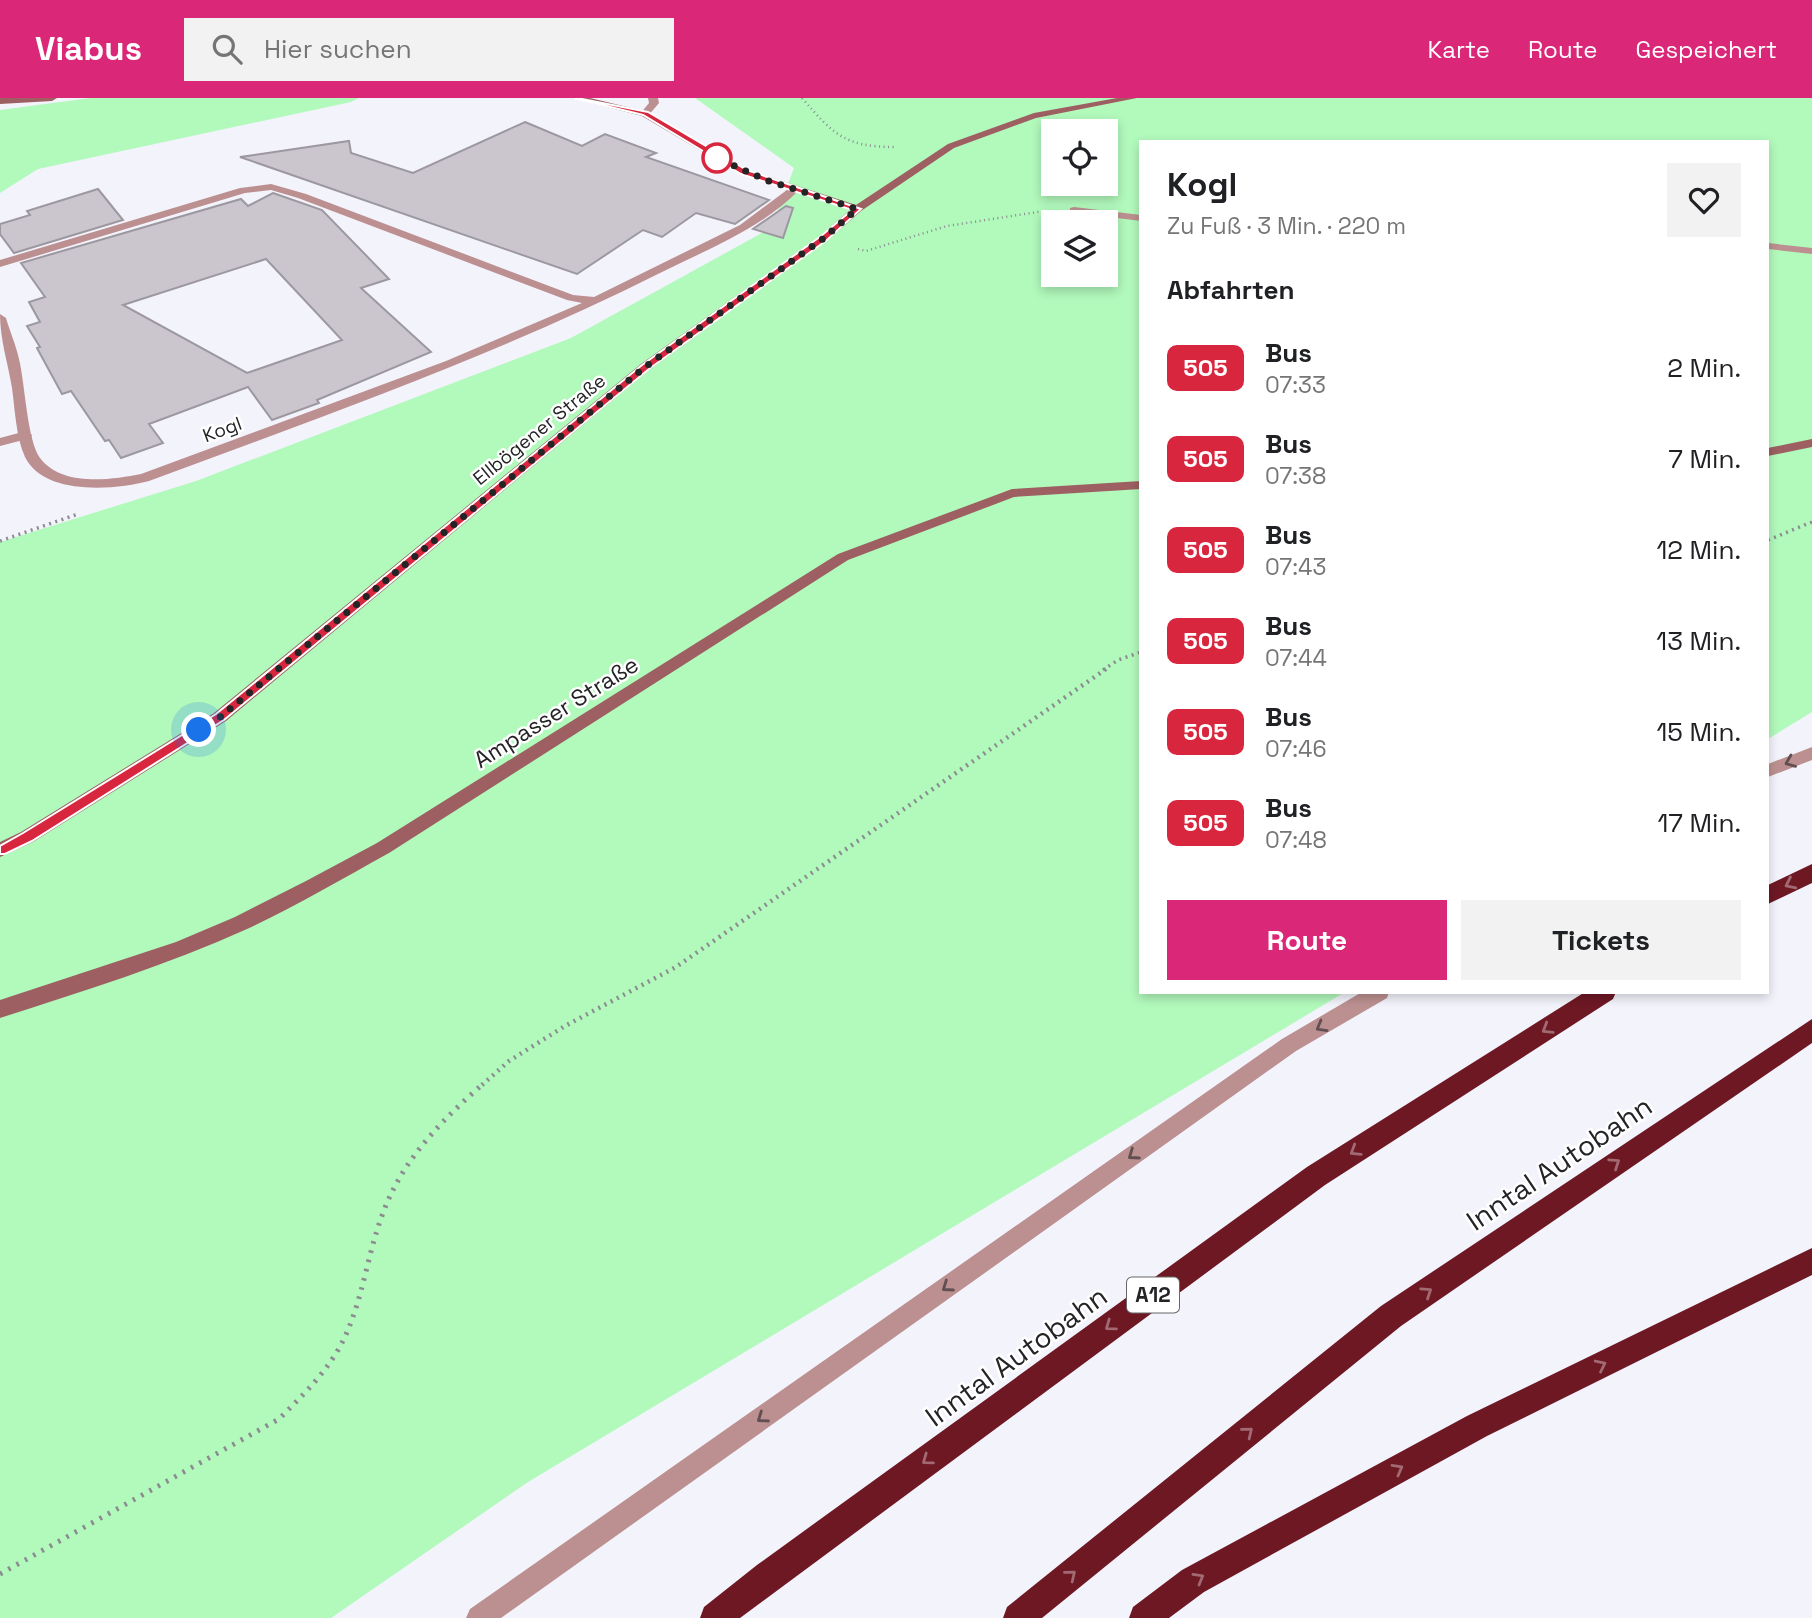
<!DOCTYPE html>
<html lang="de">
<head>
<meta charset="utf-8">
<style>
  body { margin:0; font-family:"Space Grotesk",sans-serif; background:#f2f2f2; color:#202124; height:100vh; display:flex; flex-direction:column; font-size:26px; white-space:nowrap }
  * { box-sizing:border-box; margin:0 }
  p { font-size:23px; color:#757577 }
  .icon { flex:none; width:38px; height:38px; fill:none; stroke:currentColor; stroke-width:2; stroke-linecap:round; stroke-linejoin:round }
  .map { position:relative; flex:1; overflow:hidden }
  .details { position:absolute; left:1139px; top:42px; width:630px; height:854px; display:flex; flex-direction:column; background:#fff; border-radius:0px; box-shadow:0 4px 10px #0003 }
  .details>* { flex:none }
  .badge { padding:0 14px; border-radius:10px; font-size:24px; line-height:46px }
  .tools { position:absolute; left:1041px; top:21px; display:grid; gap:14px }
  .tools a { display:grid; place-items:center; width:77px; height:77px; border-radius:0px; background:#fff; box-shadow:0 4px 10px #0003; font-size:35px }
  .you { position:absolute; width:35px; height:35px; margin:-18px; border:5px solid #fff; border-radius:50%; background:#1a73e8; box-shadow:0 0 0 10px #1a73e833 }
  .map>.badge { position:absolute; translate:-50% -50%; box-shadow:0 0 0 4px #fff }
  h2 { padding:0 28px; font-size:26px; line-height:63px }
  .round { display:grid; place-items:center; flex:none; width:74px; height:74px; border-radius:0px; background:#f2f2f2 }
  .overview { display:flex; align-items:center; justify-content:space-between; height:119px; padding:0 28px }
  h1 { font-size:33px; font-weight:700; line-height:52px }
  .primary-button { display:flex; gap:14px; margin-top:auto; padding:14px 28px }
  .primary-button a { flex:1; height:80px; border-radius:0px; background:#db2777; color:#fff; font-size:28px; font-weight:700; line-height:80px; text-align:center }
  .primary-button a+a { background:#f2f2f2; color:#202124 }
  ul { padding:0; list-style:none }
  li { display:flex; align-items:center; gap:21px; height:91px; padding:0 28px }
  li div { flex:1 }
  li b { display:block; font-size:26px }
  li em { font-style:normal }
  li .badge { min-width:77px; font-weight:700; text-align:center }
  header { display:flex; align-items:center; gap:42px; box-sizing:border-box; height:98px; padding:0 35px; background:#db2777; color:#fff }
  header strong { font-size:33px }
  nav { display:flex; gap:38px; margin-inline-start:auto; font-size:24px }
  .search { width:490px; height:63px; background:#f2f2f2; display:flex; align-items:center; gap:18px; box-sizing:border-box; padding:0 24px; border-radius:0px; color:#757577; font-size:26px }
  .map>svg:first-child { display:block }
  .green { fill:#b2f9bc; fill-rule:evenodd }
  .building { fill:#cbc6ce; stroke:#9d98a0; stroke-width:2; fill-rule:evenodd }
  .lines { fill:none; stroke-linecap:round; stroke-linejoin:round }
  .path-far3 { stroke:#8b8b91; stroke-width:2.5; stroke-dasharray:1 3.5; stroke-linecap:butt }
  .path-far2 { stroke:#8b8b91; stroke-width:3.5; stroke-dasharray:2 4.5; stroke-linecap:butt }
  .path-far1 { stroke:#8b8b91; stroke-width:4.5; stroke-dasharray:2 5; stroke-linecap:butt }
  .path { stroke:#8b8b91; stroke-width:5; stroke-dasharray:2.5 7; stroke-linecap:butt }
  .lane { fill:#bc9090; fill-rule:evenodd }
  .street { fill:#bc9090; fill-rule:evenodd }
  .secondary { fill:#9d5f61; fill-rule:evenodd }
  .highway { fill:#6e1824; fill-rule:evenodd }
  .oneway { stroke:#614f51 }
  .oneway2 { stroke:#a16971 }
  .line { fill:#d7263d; stroke:#fff; stroke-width:2 }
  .walk { stroke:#242427; stroke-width:7; stroke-dasharray:0 12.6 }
  .stop-dot { fill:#fff; stroke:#d7263d; stroke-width:3.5 }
  .labels { text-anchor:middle; stroke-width:5; stroke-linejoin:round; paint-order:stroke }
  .far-street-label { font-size:19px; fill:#242427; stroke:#fff }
  .shield { fill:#fff; stroke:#666668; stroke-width:2 }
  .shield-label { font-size:21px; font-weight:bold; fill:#242427 }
  .street-label { font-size:23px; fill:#242427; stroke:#fff }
  .near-street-label { font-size:28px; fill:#242427; stroke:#fff }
</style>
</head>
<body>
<header>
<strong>Viabus</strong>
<div class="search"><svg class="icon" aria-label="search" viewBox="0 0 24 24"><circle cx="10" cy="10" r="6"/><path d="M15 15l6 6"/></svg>Hier suchen</div>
<nav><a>Karte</a><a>Route</a><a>Gespeichert</a></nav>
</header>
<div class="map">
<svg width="1812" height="1520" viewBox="0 0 1812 1520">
  <rect width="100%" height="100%" fill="#f3f3fc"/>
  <g class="green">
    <polygon points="90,0 359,0 351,4 38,71 0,95 0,12"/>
    <path d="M695 0H1812V614L1768 641V44H1141V894H1345L528 1384 331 1520H0V444L196 383 571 240 771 130 794 70ZM1054 33H1106V86H1054ZM1054 124H1106V177H1054Z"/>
  </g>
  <g class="building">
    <polygon points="525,24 582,48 605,36 656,55 646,59 769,102 735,126 696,115 662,139 643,132 577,176 240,59 349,43 351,55 413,75"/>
    <polygon points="98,91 123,122 14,155 0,136 0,126 30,117 27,113"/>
    <path d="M273 95 322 112 389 181 361 190 431 254 317 302 319 305 272 322 248 289 149 326 163 345 121 360 109 342 105 343 71 293 62 296 37 250 40 249 27 228 40 224 29 204 45 199 21 165 241 101 248 108ZM266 161 342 242 247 275 123 207Z"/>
    <polygon points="786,108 793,110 783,140 753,131"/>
  </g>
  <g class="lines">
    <g class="path-far3">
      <path d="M802 0C833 36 845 49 894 49"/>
      <polyline points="858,151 866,153 947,128 1044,113"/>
    </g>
    <g class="path-far2">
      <polyline points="1768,442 1812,424"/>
      <polyline points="0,443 78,416"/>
      <polyline points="1103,572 1118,562 1141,554"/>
    </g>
    <polyline class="path-far1" points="482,987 509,963 565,928 676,869 1106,571"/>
    <path class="path" d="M0 1476 279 1321C301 1299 322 1279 338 1252 362 1211 366 1159 383 1115 402 1062 443 1021 484 985"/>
    <g class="lane">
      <polygon points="1074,109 1141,117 1141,123 1070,114 1070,110"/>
      <polygon points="1768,145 1812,150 1812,156 1768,151"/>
      <polygon points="26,333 32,337 31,340 0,348 0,340"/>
      <polygon points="1812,649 1812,662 1768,679 1768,666"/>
      <polygon points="1362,894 1389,894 1387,900 1296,953 501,1520 466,1520 470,1511 1282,941"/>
    </g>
    <g class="street">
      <polygon points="648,0 658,0 659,5 648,18 642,18 640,16 649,5"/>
      <path d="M271 86 306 96 573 197 594 199 740 127 791 89 800 91C763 130 708 151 660 175 495 258 321 319 149 383 115 392 44 398 25 359 16 339 15 312 12 290 8 265 0 242 0 216L6 220C10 234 16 247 19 261 25 285 27 342 40 360 62 389 110 382 141 376L446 263 582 205 567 202 298 100 271 92 245 95 0 169V162L240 90Z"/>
    </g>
    <g class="secondary">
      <polygon points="0,0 57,0 52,3 0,6"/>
      <polygon points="573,0 590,0 648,14 748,72 856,107 948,46 1034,15 1117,0 1137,0 1036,20 954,50 861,113 828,142 649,272 226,623 33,744 0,759 0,744 21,734 214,615 641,266 820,138 850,112 740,76 642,18"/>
      <polygon points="1812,341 1812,349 1768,358 1768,350"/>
      <path d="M1141 383V391L1014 399 848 462 389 755C342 781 296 808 247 831 168 867 83 893 0 920V902L176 844 235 819 306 783 377 745 838 456 1012 391Z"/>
    </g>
    <g class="highway">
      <polygon points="1812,766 1812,785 1768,806 1768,787"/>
      <polygon points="1585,894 1616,894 1613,901 1325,1087 740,1520 700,1520 704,1509 757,1467 1307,1069"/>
      <polygon points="1812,921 1812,945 1401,1228 1042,1520 1003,1520 1007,1509 1381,1208"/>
      <polygon points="1812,1150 1812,1177 1487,1338 1204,1494 1169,1520 1129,1520 1133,1509 1182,1472 1467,1318"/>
    </g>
  </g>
  <defs><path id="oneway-chevron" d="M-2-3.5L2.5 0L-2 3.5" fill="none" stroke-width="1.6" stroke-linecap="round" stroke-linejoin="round" transform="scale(1.75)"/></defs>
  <g class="oneway">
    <use href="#oneway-chevron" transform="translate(1790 664) rotate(158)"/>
    <use href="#oneway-chevron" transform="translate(1321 929) rotate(150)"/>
    <use href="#oneway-chevron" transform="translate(1133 1057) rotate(145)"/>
    <use href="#oneway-chevron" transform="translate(947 1189) rotate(145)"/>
    <use href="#oneway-chevron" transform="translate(762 1320) rotate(145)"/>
  </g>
  <g class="oneway2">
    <use href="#oneway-chevron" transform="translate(1790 786) rotate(154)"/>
    <use href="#oneway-chevron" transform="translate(1547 931) rotate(148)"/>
    <use href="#oneway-chevron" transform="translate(1355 1053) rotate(148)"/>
    <use href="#oneway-chevron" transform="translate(1615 1065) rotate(-34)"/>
    <use href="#oneway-chevron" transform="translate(1427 1194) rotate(-34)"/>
    <use href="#oneway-chevron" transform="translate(1110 1228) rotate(144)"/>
    <use href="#oneway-chevron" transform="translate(1601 1267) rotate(-26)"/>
    <use href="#oneway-chevron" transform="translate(1248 1334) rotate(-39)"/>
    <use href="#oneway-chevron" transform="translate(927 1362) rotate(144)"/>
    <use href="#oneway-chevron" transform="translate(1398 1371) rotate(-29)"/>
    <use href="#oneway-chevron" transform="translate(1071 1477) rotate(-39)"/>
    <use href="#oneway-chevron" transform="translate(1199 1480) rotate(-30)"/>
  </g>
  <polygon class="line" points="574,0 577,0 648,14 747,72 861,111 827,142 649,271 224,622 32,743 5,756 0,756 0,748 23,735 216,616 642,267 821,138 852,112 741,76 643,17"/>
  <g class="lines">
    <polyline class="walk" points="199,632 220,619 645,269 824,140 857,111 766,82 717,60"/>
  </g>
  <circle class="stop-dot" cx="717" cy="60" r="14"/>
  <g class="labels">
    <g class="far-street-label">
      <text transform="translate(222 331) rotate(-20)" y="7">Kogl</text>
      <text transform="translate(539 331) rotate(-39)" y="7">Ellbögener Straße</text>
    </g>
    <rect class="shield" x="1127" y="1179.5" width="52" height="35" rx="5"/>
    <g class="shield-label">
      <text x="1153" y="1204">A12</text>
    </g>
    <g class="street-label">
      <text transform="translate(556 614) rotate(-32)" y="8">Ampasser Straße</text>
    </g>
    <g class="near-street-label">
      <text transform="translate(1559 1065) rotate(-34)" y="10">Inntal Autobahn</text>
      <text transform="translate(1016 1258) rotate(-36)" y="10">Inntal Autobahn</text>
    </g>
  </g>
</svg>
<div class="tools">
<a><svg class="icon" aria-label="locate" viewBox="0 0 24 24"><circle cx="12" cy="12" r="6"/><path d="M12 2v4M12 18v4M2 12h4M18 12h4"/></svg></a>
<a><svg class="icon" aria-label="layers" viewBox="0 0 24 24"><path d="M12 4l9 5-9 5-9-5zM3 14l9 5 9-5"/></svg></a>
</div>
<div class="you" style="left:199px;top:632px"></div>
<section class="details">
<div class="overview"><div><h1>Kogl</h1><p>Zu Fuß · 3 Min. · 220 m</p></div><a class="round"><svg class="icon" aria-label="heart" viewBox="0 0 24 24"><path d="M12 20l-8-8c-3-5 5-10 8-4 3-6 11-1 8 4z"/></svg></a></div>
<h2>Abfahrten</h2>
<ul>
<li><span class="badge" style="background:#d7263d;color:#fff">505</span><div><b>Bus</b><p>07:33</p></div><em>2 Min.</em></li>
<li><span class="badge" style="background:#d7263d;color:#fff">505</span><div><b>Bus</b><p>07:38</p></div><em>7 Min.</em></li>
<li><span class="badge" style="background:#d7263d;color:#fff">505</span><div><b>Bus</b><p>07:43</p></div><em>12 Min.</em></li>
<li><span class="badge" style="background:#d7263d;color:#fff">505</span><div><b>Bus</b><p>07:44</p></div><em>13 Min.</em></li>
<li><span class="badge" style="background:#d7263d;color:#fff">505</span><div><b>Bus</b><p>07:46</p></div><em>15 Min.</em></li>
<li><span class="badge" style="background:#d7263d;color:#fff">505</span><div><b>Bus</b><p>07:48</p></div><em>17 Min.</em></li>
</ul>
<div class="primary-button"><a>Route</a><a>Tickets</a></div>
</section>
</div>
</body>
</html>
